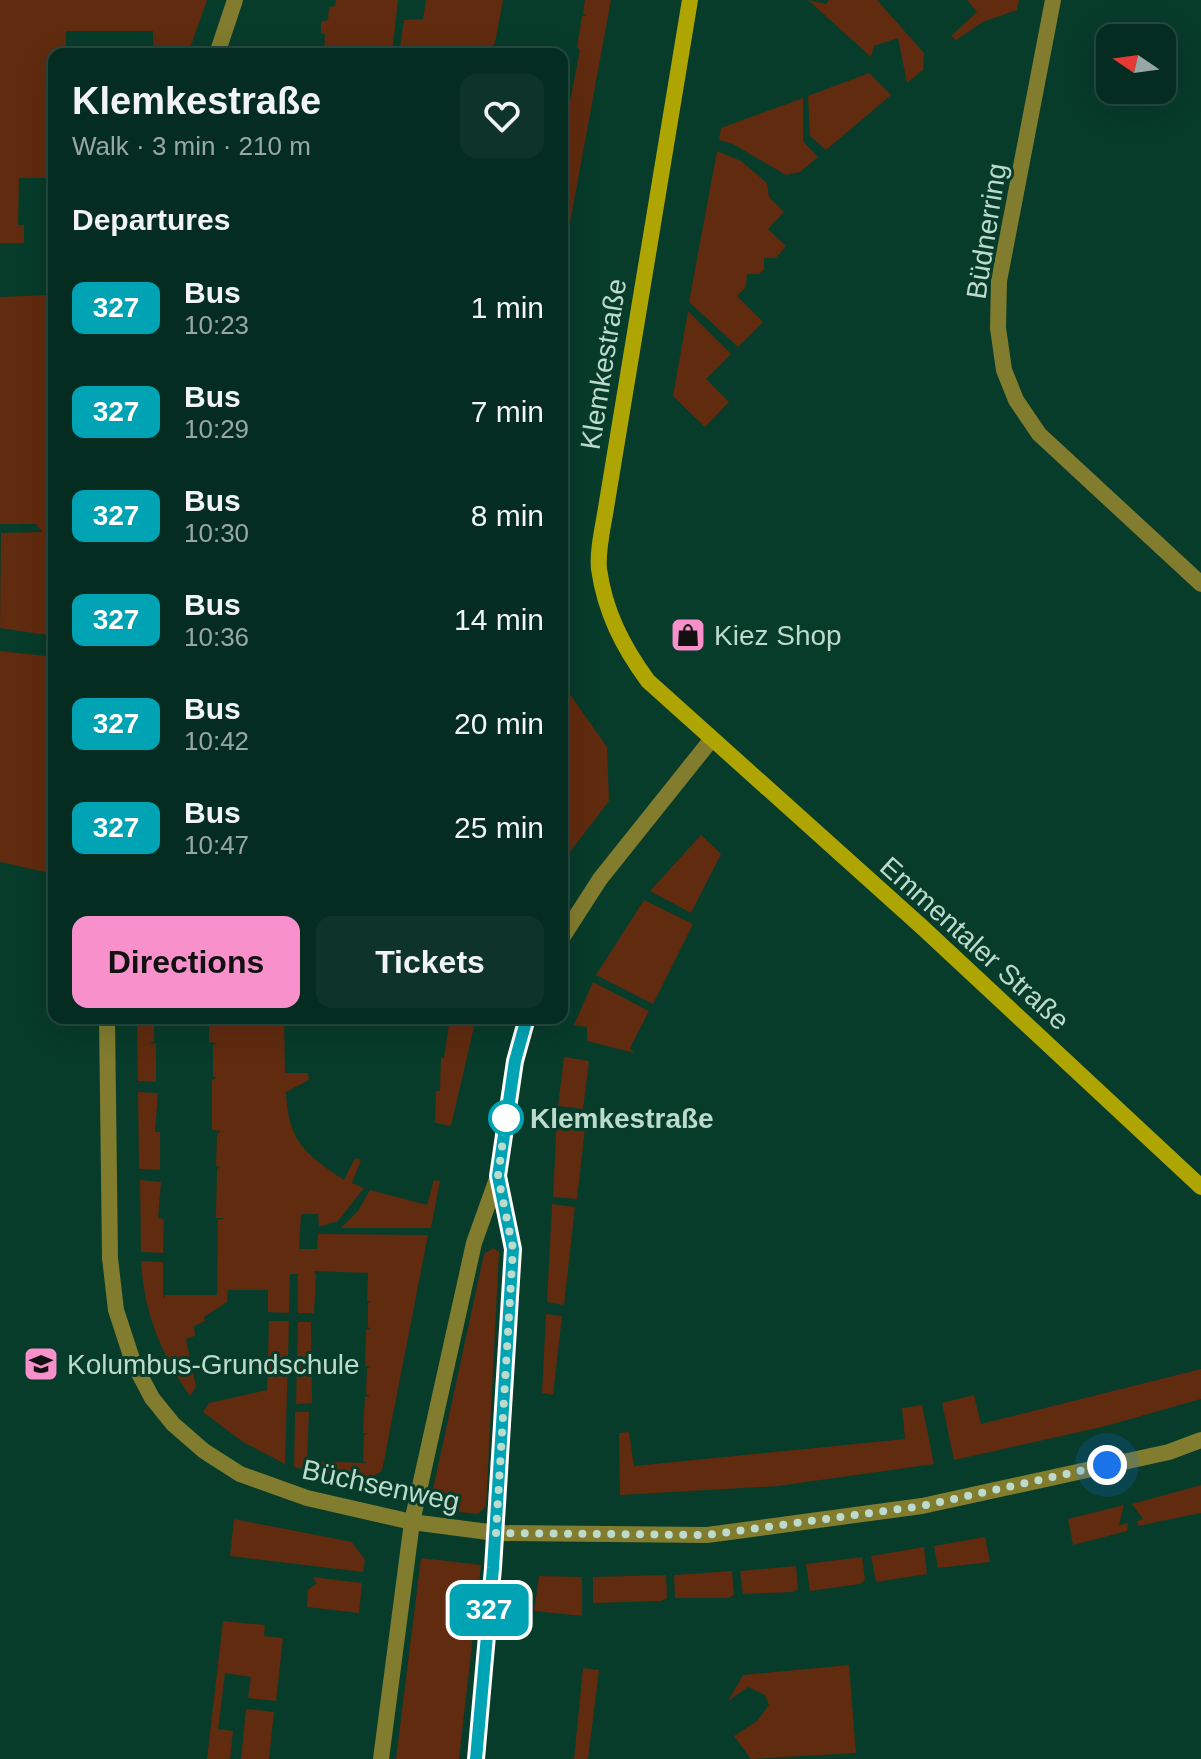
<!DOCTYPE html>
<html lang="en">
<head>
<meta charset="utf-8">
<style>
  body { margin:0; font-family:Helvetica,sans-serif; background:#0e3429; color:#f1f3f6; height:100vh; display:flex; flex-direction:column; font-size:30px; white-space:nowrap }
  * { box-sizing:border-box; margin:0 }
  p { font-size:26px; color:#97a7a5 }
  .icon { flex:none; width:44px; height:44px; fill:none; stroke:currentColor; stroke-width:2; stroke-linecap:round; stroke-linejoin:round }
  .map { position:relative; flex:1; overflow:hidden }
  .panel { position:absolute; left:48px; top:48px; width:520px; height:976px; display:flex; flex-direction:column; background:#052c20; border-radius:16px; box-shadow:0 8px 32px #0002,0 0 0 2px #26483e }
  .panel>* { flex:none }
  .badge { padding:0 16px; border-radius:12px; font-size:28px; line-height:52px }
  .needle { width:52px; rotate:283deg }
  .controls { position:absolute; left:1096px; top:24px; display:grid; gap:16px }
  .controls a { display:grid; place-items:center; width:80px; height:80px; border-radius:16px; background:#052c20; box-shadow:0 8px 32px #0002,0 0 0 2px #26483e; font-size:40px }
  .you { position:absolute; width:40px; height:40px; margin:-20px; border:6px solid #fff; border-radius:50%; background:#1a73e8; box-shadow:0 0 0 12px #1a73e833 }
  .map>.badge { position:absolute; translate:-50% -50%; box-shadow:0 0 0 4px #fff }
  h2 { padding:0 24px; font-size:30px; line-height:72px }
  .round { display:grid; place-items:center; flex:none; width:84px; height:84px; border-radius:16px; background:#0e3429 }
  .headline { display:flex; align-items:center; justify-content:space-between; height:136px; padding:0 24px }
  h1 { font-size:38px; font-weight:800; line-height:60px }
  .action { display:flex; gap:16px; margin-top:auto; padding:16px 24px }
  .action a { flex:1; height:92px; border-radius:16px; background:#f890cc; color:#111; font-size:32px; font-weight:800; line-height:92px; text-align:center }
  .action a+a { background:#0e3429; color:#f1f3f6 }
  ul { padding:0; list-style:none }
  li { display:flex; align-items:center; gap:24px; height:104px; padding:0 24px }
  li div { flex:1 }
  li b { display:block; font-size:30px }
  li em { font-style:normal }
  li .badge { min-width:88px; font-weight:700; text-align:center }
  .map>svg:first-child { display:block }
  .green { fill:#602b0f }
  .lines { fill:none; stroke-linecap:round; stroke-linejoin:round }
  .street { stroke:#817c2e; stroke-width:16 }
  .secondary { stroke:#aea503; stroke-width:16 }
  .line-casing { stroke:#fff; stroke-width:18 }
  .line { stroke:#00a3b4; stroke-width:12 }
  .walk { stroke:#bcdbcd; stroke-width:8; stroke-dasharray:0 14.4 }
  .stop-dot { fill:#fff; stroke:#00a3b4; stroke-width:4 }
  .labels { text-anchor:middle; stroke-width:6; stroke-linejoin:round; paint-order:stroke }
  .street-label { font-size:28px; fill:#bcdbcd; stroke:#073b2a }
  .poi-label { font-size:28px; fill:#bcdbcd; stroke:#073b2a; text-anchor:start }
  .stop-label { font-size:28px; font-weight:bold; fill:#bcdbcd; stroke:#073b2a; text-anchor:start }
</style>
</head>
<body>
<div class="map">
<svg width="1201" height="1759" viewBox="0 0 1201 1759">
  <rect width="100%" height="100%" fill="#073b2a"/>
  <g class="green">
    <polygon points="0,0 207,0 188,54 153,54 153,31 66,31 66,54 54,54 54,142 49,142 50,149 54,150 54,192 52,178 19,178 18,225 24,225 24,243 0,243"/>
    <polygon points="336,0 398,0 392,54 324,54 325,34 321,33 321,22 328,20 329,7 335,6"/>
    <polygon points="426,0 503,0 495,43 488,52 399,53 404,20 423,19"/>
    <polygon points="585,0 611,0 562,266 562,127 565,127 580,50 577,47 582,16 586,16 583,13"/>
    <polygon points="808,0 826,4 829,0 877,0 924,53 923,70 907,83 898,38 874,46 871,57"/>
    <polygon points="967,0 1019,0 1017,10 983,22 956,40 951,36 977,12"/>
    <polygon points="869,73 891,95 826,150 810,136 808,96"/>
    <polygon points="803,98 803,141 818,157 800,172 786,175 733,144 719,140 721,128"/>
    <polygon points="717,151 741,161 767,183 769,197 784,212 768,229 786,246 776,258 764,258 764,270 759,274 747,274 746,287 737,296 763,322 738,347 689,302"/>
    <polygon points="48,295 54,295 54,636 0,628 1,533 42,532 36,524 0,524 0,297"/>
    <polygon points="688,311 731,354 706,379 729,402 705,427 673,396"/>
    <polygon points="0,651 54,657 54,874 0,862"/>
    <polygon points="562,683 607,747 609,801 562,862"/>
    <polygon points="701,835 721,854 691,913 650,891"/>
    <polygon points="644,900 693,924 653,1004 596,975"/>
    <polygon points="593,982 649,1011 630,1048 634,1053 587,1041 587,1027 574,1025"/>
    <polygon points="137,1018 154,1018 154,1041 150,1043 156,1044 156,1082 138,1081"/>
    <path d="M209 1018H284L285 1073H308L309 1080 286 1092C288 1141 305 1154 344 1180L355 1158 361 1160 352 1183 364 1188 338 1221 319 1227 318 1214H301L299 1249H317L318 1234 428 1235 382 1471 363 1482 294 1467 295 1412H309L307 1461 367 1463 363 1461 364 1435 369 1433H363L365 1397 370 1396 366 1394 367 1368 371 1367 365 1366 366 1330 371 1329 368 1327V1303L372 1302 367 1301 368 1273 313 1271 316 1274 314 1313H298V1274H290L289 1313 268 1312V1290H228L227 1302 204 1317 205 1321 194 1326 195 1336 186 1339 196 1387 190 1396C161 1354 144 1313 141 1261L163 1262V1299L165 1295H217L218 1220 225 1218H216L217 1169 221 1167 216 1166 217 1134 221 1131 212 1130V1080L217 1078 213 1077V1045L217 1043 209 1042Z"/>
    <polygon points="450,1018 476,1018 451,1126 435,1123 436,1091 440,1091 441,1058 444,1058"/>
    <polygon points="564,1057 589,1061 583,1109 558,1106"/>
    <polygon points="138,1092 158,1093 155,1132 160,1132 160,1170 139,1169"/>
    <polygon points="557,1115 586,1119 577,1199 553,1197"/>
    <polygon points="140,1180 161,1182 158,1218 164,1219 163,1253 141,1252"/>
    <polygon points="434,1180 440,1181 431,1228 341,1228 358,1211 370,1190 427,1205"/>
    <polygon points="552,1204 575,1207 564,1305 547,1302"/>
    <polygon points="493,1248 499,1252 486,1506 478,1514 439,1510 430,1503 484,1254"/>
    <polygon points="546,1314 562,1316 553,1395 542,1393"/>
    <polygon points="269,1321 289,1321 285,1464 243,1442 203,1412 209,1403 267,1390"/>
    <polygon points="298,1322 311,1322 312,1403 296,1404"/>
    <polygon points="1201,1369 1201,1399 1106,1426 954,1460 942,1403 974,1395 981,1424"/>
    <polygon points="922,1405 934,1464 778,1486 620,1495 619,1433 629,1432 634,1466 905,1439 902,1408"/>
    <polygon points="1201,1485 1201,1513 1138,1526 1137,1521 1143,1519 1132,1504"/>
    <polygon points="1124,1505 1119,1525 1128,1523 1127,1531 1073,1545 1068,1519"/>
    <polygon points="234,1519 352,1542 365,1560 363,1572 230,1556"/>
    <polygon points="985,1537 990,1562 938,1568 934,1546"/>
    <polygon points="924,1547 927,1574 876,1582 871,1556"/>
    <polygon points="862,1557 865,1580 860,1584 810,1591 806,1564"/>
    <polygon points="421,1558 481,1565 459,1759 396,1759"/>
    <polygon points="796,1566 798,1589 793,1592 743,1594 740,1571"/>
    <polygon points="732,1571 734,1595 728,1598 675,1598 674,1575"/>
    <polygon points="666,1575 667,1598 661,1601 593,1603 593,1577"/>
    <polygon points="539,1576 582,1577 582,1616 534,1611"/>
    <polygon points="312,1577 362,1583 359,1613 307,1607 308,1590 317,1583"/>
    <polygon points="223,1621 265,1625 264,1636 283,1638 276,1701 248,1698 251,1677 225,1673 218,1729 233,1731 230,1759 207,1759"/>
    <polygon points="849,1665 856,1753 751,1759 734,1736 757,1721 769,1705 765,1695 748,1687 728,1701 743,1675"/>
    <polygon points="583,1668 599,1670 588,1759 574,1759"/>
    <polygon points="246,1709 274,1712 269,1759 241,1759"/>
  </g>
  <g class="lines">
    <g class="street">
      <polyline points="1053,0 999,281 998,328 1004,370 1016,400 1039,434 1201,584"/>
      <polyline points="217,54 235,0"/>
      <polyline points="562,938 600,879 711,740"/>
      <polyline points="107,1018 110,1258 116,1310 133,1362 152,1398 173,1424 204,1451 240,1474 307,1498 412,1522 496,1533 707,1535 922,1506 1169,1452 1201,1440"/>
      <polyline points="381,1759 412,1522 474,1243 498,1176 515,1061 527,1018"/>
      <polyline points="476,1759 493,1568 513,1249 498,1176"/>
    </g>
    <path class="secondary" d="M690 0 607 502C604 523 597 549 599 569 605 612 623 647 648 681L922 927 1201 1187"/>
  </g>
  <g class="lines">
    <defs>
      <polyline id="line" points="476,1759 493,1568 513,1249 498,1176 515,1061 527,1018"/>
    </defs>
    <use href="#line" class="line-casing"/>
    <use href="#line" class="line"/>
    <polyline class="walk" points="506,1118 498,1176 513,1249 496,1533 707,1535 922,1506 1107,1465"/>
  </g>
  <defs>
    <symbol id="shop-square" viewBox="-11 -11 22 22"><rect x="-9" y="-9" width="18" height="18" rx="4" fill="#f890cc" stroke="#073b2a"/><path d="M-5-2.5h2.3a2.7 3.5 0 0 1 5.4 0H5L5.5 6h-11ZM-1.5-2.5h3a1.5 2.3 0 0 0-3 0Z" fill="#111"/></symbol>
    <symbol id="school-square" viewBox="-11 -11 22 22"><rect x="-9" y="-9" width="18" height="18" rx="4" fill="#f890cc" stroke="#073b2a"/><path d="M0-5L7-2L0 1L-7-2ZM-4 1L0 2.5L4 1V4Q0 6-4 4Z" fill="#111"/></symbol>
  </defs>
  <g fill-rule="evenodd">
    <use href="#shop-square" x="668" y="615" width="40" height="40"/>
    <use href="#school-square" x="21" y="1344" width="40" height="40"/>
  </g>
  <circle class="stop-dot" cx="506" cy="1118" r="16"/>
  <g class="labels">
    <g class="street-label">
      <text transform="translate(986 231) rotate(-81)" y="10">Büdnerring</text>
      <text transform="translate(603 364) rotate(-81)" y="10">Klemkestraße</text>
      <text transform="translate(975 943) rotate(42)" y="10">Emmentaler Straße</text>
      <text transform="translate(381 1485) rotate(12)" y="10">Büchsenweg</text>
    </g>
    <g class="poi-label">
      <text x="714" y="645">Kiez Shop</text>
      <text x="67" y="1374">Kolumbus-Grundschule</text>
    </g>
    <g class="stop-label">
      <text x="530" y="1128">Klemkestraße</text>
    </g>
  </g>
</svg>
<div class="controls">
<a><svg class="needle" viewBox="-14 -14 28 28"><path d="M0-13l5 13h-10z" fill="#e53935"/><path d="M0 13l5-13h-10z" fill="#97a7a5"/></svg></a>
</div>
<div class="you" style="left:1107px;top:1465px"></div>
<b class="badge" style="left:489px;top:1610px;background:#00a3b4;color:#fff">327</b>
<section class="panel">
<div class="headline"><div><h1>Klemkestraße</h1><p>Walk · 3 min · 210 m</p></div><a class="round"><svg class="icon" aria-label="heart" viewBox="0 0 24 24"><path d="M12 20l-8-8c-3-5 5-10 8-4 3-6 11-1 8 4z"/></svg></a></div>
<h2>Departures</h2>
<ul>
<li><span class="badge" style="background:#00a3b4;color:#fff">327</span><div><b>Bus</b><p>10:23</p></div><em>1 min</em></li>
<li><span class="badge" style="background:#00a3b4;color:#fff">327</span><div><b>Bus</b><p>10:29</p></div><em>7 min</em></li>
<li><span class="badge" style="background:#00a3b4;color:#fff">327</span><div><b>Bus</b><p>10:30</p></div><em>8 min</em></li>
<li><span class="badge" style="background:#00a3b4;color:#fff">327</span><div><b>Bus</b><p>10:36</p></div><em>14 min</em></li>
<li><span class="badge" style="background:#00a3b4;color:#fff">327</span><div><b>Bus</b><p>10:42</p></div><em>20 min</em></li>
<li><span class="badge" style="background:#00a3b4;color:#fff">327</span><div><b>Bus</b><p>10:47</p></div><em>25 min</em></li>
</ul>
<div class="action"><a>Directions</a><a>Tickets</a></div>
</section>
</div>
</body>
</html>
